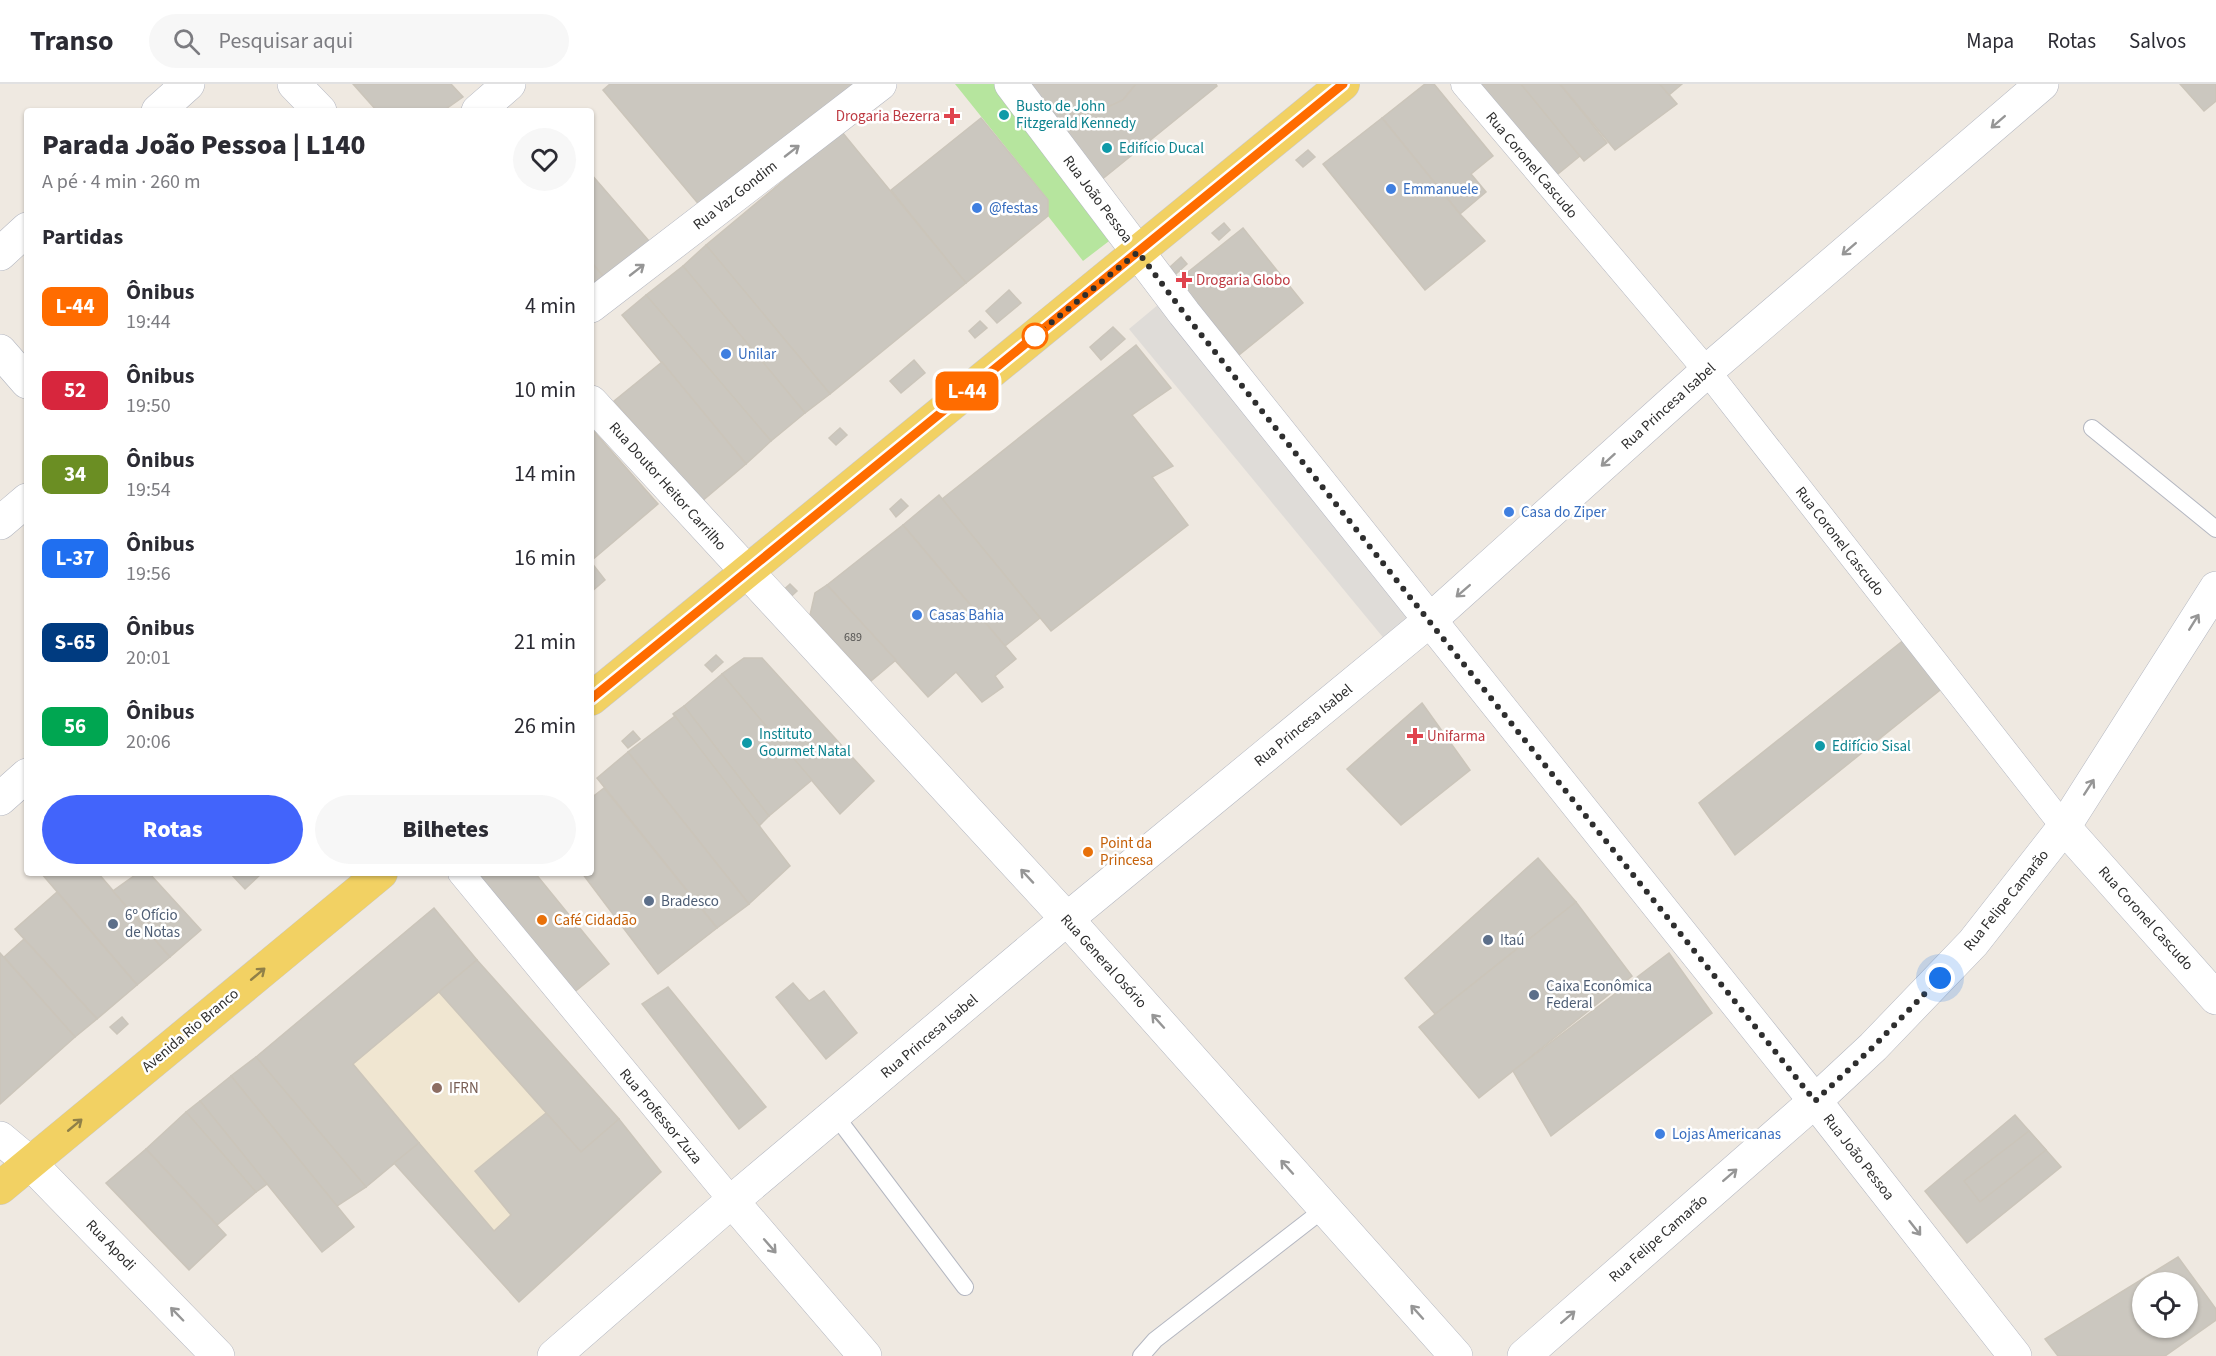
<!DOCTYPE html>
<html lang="pt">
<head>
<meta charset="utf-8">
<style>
  body { margin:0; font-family:"Source Sans 3",sans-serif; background:#f7f7f7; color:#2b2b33; height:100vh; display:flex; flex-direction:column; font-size:22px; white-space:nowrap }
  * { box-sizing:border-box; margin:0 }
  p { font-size:20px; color:#7c7c81 }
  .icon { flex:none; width:33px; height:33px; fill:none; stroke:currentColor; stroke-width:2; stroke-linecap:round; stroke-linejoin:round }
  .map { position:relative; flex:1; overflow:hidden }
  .drawer { position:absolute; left:24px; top:24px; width:570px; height:768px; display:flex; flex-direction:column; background:#fff; border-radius:6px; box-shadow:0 2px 4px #0004 }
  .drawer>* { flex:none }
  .badge { padding:0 12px; border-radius:9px; font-size:21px; line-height:39px }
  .fabs { position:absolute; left:2132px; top:1188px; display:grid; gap:12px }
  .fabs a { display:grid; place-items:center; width:66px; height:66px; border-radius:50%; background:#fff; box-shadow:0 2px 4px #0004; font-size:30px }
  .you { position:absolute; width:30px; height:30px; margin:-15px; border:4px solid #fff; border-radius:50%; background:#1a73e8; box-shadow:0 0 0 9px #1a73e833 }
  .map>.badge { position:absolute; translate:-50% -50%; box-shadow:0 0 0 3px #fff }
  h2 { padding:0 18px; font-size:22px; line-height:54px }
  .round { display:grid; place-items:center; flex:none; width:63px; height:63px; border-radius:32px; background:#f7f7f7 }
  .headline { display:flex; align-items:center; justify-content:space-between; height:102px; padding:0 18px }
  h1 { font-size:28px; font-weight:800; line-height:45px }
  .action { display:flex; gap:12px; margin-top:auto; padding:12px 18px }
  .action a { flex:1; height:69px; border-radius:36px; background:#4264fb; color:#fff; font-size:24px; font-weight:800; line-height:69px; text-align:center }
  .action a+a { background:#f7f7f7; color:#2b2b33 }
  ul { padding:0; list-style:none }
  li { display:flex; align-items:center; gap:18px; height:84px; padding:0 18px }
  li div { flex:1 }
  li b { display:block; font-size:22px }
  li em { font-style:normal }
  li .badge { min-width:66px; font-weight:700; text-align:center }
  header { display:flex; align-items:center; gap:36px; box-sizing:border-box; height:84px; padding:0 30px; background:#fff; border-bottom:2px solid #e1e1e2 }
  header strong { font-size:28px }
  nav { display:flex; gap:33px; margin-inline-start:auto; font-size:21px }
  .search { width:420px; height:54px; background:#f7f7f7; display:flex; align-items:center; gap:15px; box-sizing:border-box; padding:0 21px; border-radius:33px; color:#7c7c81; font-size:22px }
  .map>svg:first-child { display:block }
  .education { fill:#f0e6d1 }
  .green { fill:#b6e59e }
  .plaza { fill:#dfdcd8 }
  .building { fill:#cbc7bf; stroke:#cbc5ba; stroke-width:1.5; fill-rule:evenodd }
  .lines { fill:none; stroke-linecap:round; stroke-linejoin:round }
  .service-casing { stroke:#b4b7c1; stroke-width:18 }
  .pedestrian-casing { stroke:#b4b7c1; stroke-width:27 }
  .minor-casing { stroke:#b4b7c1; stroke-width:34 }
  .tertiary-casing { stroke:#b4b7c1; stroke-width:34 }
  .secondary-casing { stroke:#b4b7c1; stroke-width:34 }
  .primary-casing { stroke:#c9c9c9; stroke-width:34 }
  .service { stroke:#fff; stroke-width:16 }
  .pedestrian { stroke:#fff; stroke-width:26 }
  .minor { stroke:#fff; stroke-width:33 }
  .tertiary { stroke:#fff; stroke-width:33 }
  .secondary { stroke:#fff; stroke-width:33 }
  .primary { stroke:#f2d163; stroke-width:33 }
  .oneway { stroke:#969696 }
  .oneway2 { stroke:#908048 }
  .line-casing { stroke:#fff; stroke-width:14 }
  .line { stroke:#ff6c00; stroke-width:9 }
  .walk { stroke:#2e2e2e; stroke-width:6; stroke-dasharray:0 10.8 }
  .culture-dot { fill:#0f9aa8; stroke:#fff; stroke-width:2 }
  .health-dot { fill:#e0444e; stroke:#fff; stroke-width:2 }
  .shop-dot { fill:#3f7fe0; stroke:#fff; stroke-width:2 }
  .stop-dot { fill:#fff; stroke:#ff6c00; stroke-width:3 }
  .food-dot { fill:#e8710a; stroke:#fff; stroke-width:2 }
  .service-dot { fill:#5c6f8a; stroke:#fff; stroke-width:2 }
  .education-dot { fill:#8d6e63; stroke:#fff; stroke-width:2 }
  .labels { text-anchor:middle; stroke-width:5; stroke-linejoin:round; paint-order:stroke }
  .number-label { font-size:12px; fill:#555452 }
  .culture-label { font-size:15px; fill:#0d838f; stroke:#fff; text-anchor:start }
  .health-label { font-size:15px; fill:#be3a42; stroke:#fff; text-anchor:start }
  .street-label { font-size:15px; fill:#2e2e2e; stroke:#fff }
  .shop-label { font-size:15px; fill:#366cbe; stroke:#fff; text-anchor:start }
  .food-label { font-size:15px; fill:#c56008; stroke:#fff; text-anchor:start }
  .service-label { font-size:15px; fill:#4e5e75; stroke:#fff; text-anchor:start }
  .education-label { font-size:15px; fill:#785e54; stroke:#fff; text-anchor:start }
</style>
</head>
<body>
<header>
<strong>Transo</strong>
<div class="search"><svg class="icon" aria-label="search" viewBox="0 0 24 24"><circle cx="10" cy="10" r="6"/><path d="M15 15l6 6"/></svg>Pesquisar aqui</div>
<nav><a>Mapa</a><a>Rotas</a><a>Salvos</a></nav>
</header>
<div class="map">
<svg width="2216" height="1272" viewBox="0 0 2216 1272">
  <rect width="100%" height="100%" fill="#efe9e1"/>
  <polygon class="education" points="434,824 477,876 619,1035 661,1088 519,1218 395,1079 366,1103 256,973"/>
  <polygon class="green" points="955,0 1001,0 1117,151 1083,177 1048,132 1048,116"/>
  <polygon class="plaza" points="1165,215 1415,530 1386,557 1129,245"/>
  <g class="building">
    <polygon points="353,0 451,0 463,13 443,27 377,27"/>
    <polygon points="610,0 874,0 826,40 815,28 701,123 603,6"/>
    <polygon points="1030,0 1136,0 1123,16 1093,30 1070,30 1042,15"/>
    <polygon points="1136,0 1216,0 1217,2 1100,97 1042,15 1070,30 1093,30 1123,16"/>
    <polygon points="1425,0 1434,0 1493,72 1471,90 1486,108 1460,130 1382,34"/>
    <polygon points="1476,0 1521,0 1580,72 1553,94"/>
    <polygon points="1521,0 1560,0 1607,59 1584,77"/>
    <polygon points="1560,0 1660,0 1677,20 1615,66"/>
    <polygon points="1660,0 1682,0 1669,11"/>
    <polygon points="2180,0 2216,0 2216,17 2204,27"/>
    <polygon points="981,34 1048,116 1048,132 966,199 891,106"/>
    <polygon points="1382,34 1460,130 1485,157 1425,206 1323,80"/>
    <polygon points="842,48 966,199 830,310 706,161"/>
    <polygon points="1308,66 1315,73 1303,83 1296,76"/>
    <polygon points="591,90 656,165 609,199 591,178"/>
    <polygon points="1224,139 1230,146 1219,156 1212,149"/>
    <polygon points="1243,144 1303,219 1239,271 1178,196"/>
    <polygon points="706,161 830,310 805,329 683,182"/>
    <polygon points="1181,173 1187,180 1176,190 1170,183"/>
    <polygon points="591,178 609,199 591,215"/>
    <polygon points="683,182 805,329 771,357 646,211"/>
    <polygon points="1009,206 1021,219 997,239 986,227"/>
    <polygon points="646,211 771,357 746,380 622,231"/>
    <polygon points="980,237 987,244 975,254 969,247"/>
    <polygon points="1113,243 1125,255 1101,276 1090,263"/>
    <polygon points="1136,261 1171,304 1132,331 1173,382 1152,393 1188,441 1051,547 942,415"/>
    <polygon points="914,276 925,289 901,309 890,297"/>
    <polygon points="662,278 746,380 701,418 614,317"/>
    <polygon points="591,344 658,420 591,477"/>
    <polygon points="840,344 847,351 836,361 829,354"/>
    <polygon points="939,411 1040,534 1005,562 903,441"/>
    <polygon points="901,415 908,422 896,433 890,425"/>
    <polygon points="903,441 1016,575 995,592 1003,603 982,618 956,588 928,613 827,501"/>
    <polygon points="591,478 605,496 591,508"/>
    <polygon points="790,500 797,507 786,517 779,510"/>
    <polygon points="827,501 896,576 871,597 810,531 815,509"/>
    <polygon points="1905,555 1940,606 1735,771 1699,719"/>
    <polygon points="716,571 723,578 712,588 705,581"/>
    <polygon points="744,574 762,574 874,697 840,730 722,590"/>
    <polygon points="722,590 812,696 769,732 684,622"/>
    <polygon points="1422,619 1470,686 1401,741 1347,685"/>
    <polygon points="684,622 769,732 759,742 673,630"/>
    <polygon points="675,632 790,782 749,820 628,668"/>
    <polygon points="633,647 640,655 628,664 622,657"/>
    <polygon points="628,668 749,820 717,844 597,694"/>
    <polygon points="604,704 717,844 658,890 582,789 591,789 591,714"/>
    <polygon points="1538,774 1576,818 1435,930 1405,894"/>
    <polygon points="41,789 98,789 170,873 137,901"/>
    <polygon points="138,789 149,789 201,846 170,873 113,807"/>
    <polygon points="230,789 262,789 245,805"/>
    <polygon points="479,789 535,789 609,880 572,910 475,792"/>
    <polygon points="57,808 137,901 97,935 15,845"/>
    <polygon points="1576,818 1632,892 1479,1014 1419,943"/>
    <polygon points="434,824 477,876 353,980 419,1059 366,1103 256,973"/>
    <polygon points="24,855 97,935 75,953 4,873"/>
    <polygon points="0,869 75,953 0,1020"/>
    <polygon points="1669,869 1712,929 1551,1052 1513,987"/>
    <polygon points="477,876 619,1035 581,1068 439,908"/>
    <polygon points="793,899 809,917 824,907 857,949 826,975 776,913"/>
    <polygon points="668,903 766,1023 739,1045 642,920"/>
    <polygon points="122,933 128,940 117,950 110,943"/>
    <polygon points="256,973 366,1103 337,1122 231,992"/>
    <polygon points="231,992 354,1143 322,1168 200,1017"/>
    <polygon points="200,1017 267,1100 256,1108 186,1028"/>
    <polygon points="186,1028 256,1108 217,1141 146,1065"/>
    <polygon points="546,1029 581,1068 619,1035 661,1088 519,1218 394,1079 419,1059 494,1147 511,1131 475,1087"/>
    <polygon points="2015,1031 2061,1083 1967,1159 1925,1107"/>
    <polygon points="2029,1047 2046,1066 1980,1118 1964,1097"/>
    <polygon points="146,1065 226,1151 189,1186 106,1099"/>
    <path d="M2178 1173 2216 1225V1236L2165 1272H2058L2045 1255ZM2142 1198H2187V1244H2142Z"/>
  </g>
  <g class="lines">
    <defs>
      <g id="service">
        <polyline points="2092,344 2216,445"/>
        <polyline points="835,1031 965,1203"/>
        <polyline points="1141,1272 1155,1256 1324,1125"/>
      </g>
      <g id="pedestrian">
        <polyline points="1464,0 1707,287 2064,743"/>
        <polyline points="461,789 732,1117"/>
      </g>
      <g id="minor">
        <polyline points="294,0 320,27"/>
        <polyline points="158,27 188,0"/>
        <polyline points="0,170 27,145"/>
        <polyline points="591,222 880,0"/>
        <polyline points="0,267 27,298"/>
        <polyline points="591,318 1067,835 1456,1272"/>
        <polyline points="0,715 27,691"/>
        <polyline points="2064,743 2216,914"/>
        <polyline points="732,1117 865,1272"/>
      </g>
      <g id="tertiary">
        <polyline points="1011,0 1184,229 1815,1017 2015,1272"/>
        <polyline points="478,27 509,0"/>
        <polyline points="0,439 27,416"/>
        <polyline points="0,1054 30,1079"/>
        <polyline points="554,1272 732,1117 1067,835 1429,537 1707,287 2042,0"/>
        <polyline points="1524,1272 1815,1017 1873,963 1973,859 2064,743 2216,504"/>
      </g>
      <polyline id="secondary" points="30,1079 218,1272"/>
      <g id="primary">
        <polyline points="591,615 1343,0"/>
        <polyline points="0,1104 381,789"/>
      </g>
    </defs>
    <use href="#service" class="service-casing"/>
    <use href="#pedestrian" class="pedestrian-casing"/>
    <use href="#minor" class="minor-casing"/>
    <use href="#tertiary" class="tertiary-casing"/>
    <use href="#secondary" class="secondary-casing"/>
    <use href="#primary" class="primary-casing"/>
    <use href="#service" class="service"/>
    <use href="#pedestrian" class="pedestrian"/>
    <use href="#minor" class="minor"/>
    <use href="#tertiary" class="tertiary"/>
    <use href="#secondary" class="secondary"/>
    <use href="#primary" class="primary"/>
  </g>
  <defs><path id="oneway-shaft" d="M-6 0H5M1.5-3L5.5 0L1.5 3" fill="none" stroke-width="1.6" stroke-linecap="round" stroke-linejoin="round" transform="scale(1.5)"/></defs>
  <g class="oneway">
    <use href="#oneway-shaft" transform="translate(1998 38) rotate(139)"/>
    <use href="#oneway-shaft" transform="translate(792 67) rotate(-38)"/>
    <use href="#oneway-shaft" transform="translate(1849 165) rotate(139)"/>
    <use href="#oneway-shaft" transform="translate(637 186) rotate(-38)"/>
    <use href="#oneway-shaft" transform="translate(1608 376) rotate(138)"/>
    <use href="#oneway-shaft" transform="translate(1463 507) rotate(139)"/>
    <use href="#oneway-shaft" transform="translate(2194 538) rotate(-58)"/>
    <use href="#oneway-shaft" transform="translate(2089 703) rotate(-57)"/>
    <use href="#oneway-shaft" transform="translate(1027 792) rotate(-133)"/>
    <use href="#oneway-shaft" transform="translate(1158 937) rotate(-132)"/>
    <use href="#oneway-shaft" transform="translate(1287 1083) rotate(-132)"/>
    <use href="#oneway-shaft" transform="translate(1730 1091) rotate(-41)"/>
    <use href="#oneway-shaft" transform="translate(1915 1144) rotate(52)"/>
    <use href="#oneway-shaft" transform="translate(770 1162) rotate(49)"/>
    <use href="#oneway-shaft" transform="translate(1417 1228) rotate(-132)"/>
    <use href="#oneway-shaft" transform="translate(177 1230) rotate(-134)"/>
    <use href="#oneway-shaft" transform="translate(1568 1233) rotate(-41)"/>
  </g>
  <g class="oneway2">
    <use href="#oneway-shaft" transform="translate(258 890) rotate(-40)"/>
    <use href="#oneway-shaft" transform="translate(75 1041) rotate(-40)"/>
  </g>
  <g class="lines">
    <defs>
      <polyline id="line" points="591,615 1343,0"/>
    </defs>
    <use href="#line" class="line-casing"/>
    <use href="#line" class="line"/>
    <polyline class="walk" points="1035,252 1138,168 1184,229 1429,537 1815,1017 1873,963 1940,894"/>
  </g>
  <g class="culture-dot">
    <circle cx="1004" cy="31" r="6"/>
    <circle cx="1107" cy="64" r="6"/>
    <circle cx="747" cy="659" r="6"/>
    <circle cx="1820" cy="662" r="6"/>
  </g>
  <g class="health-dot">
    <path d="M949 23h6v6h6v6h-6v6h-6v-6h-6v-6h6z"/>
    <path d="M1181 187h6v6h6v6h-6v6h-6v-6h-6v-6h6z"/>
    <path d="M1412 643h6v6h6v6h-6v6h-6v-6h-6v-6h6z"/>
  </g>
  <g class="shop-dot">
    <circle cx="1391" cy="105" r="6"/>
    <circle cx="977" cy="124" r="6"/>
    <circle cx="726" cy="270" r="6"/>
    <circle cx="1509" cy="428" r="6"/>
    <circle cx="917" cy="531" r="6"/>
    <circle cx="1660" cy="1050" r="6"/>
  </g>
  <circle class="stop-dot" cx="1035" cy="252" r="12"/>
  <g class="food-dot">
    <circle cx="1088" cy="768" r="6"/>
    <circle cx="542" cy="836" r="6"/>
  </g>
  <g class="service-dot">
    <circle cx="649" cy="817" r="6"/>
    <circle cx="113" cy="840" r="6"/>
    <circle cx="1488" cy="856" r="6"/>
    <circle cx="1534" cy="911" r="6"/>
  </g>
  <circle class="education-dot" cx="437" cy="1004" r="6"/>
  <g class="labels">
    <g class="number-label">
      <text x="853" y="557">689</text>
    </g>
    <g class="culture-label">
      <text x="1016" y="27">Busto de John<tspan x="1016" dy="17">Fitzgerald Kennedy</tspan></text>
      <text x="1119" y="69">Edifício Ducal</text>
      <text x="759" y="655">Instituto<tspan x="759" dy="17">Gourmet Natal</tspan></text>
      <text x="1832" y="667">Edifício Sisal</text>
    </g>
    <g class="health-label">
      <text x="940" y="37" text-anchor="end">Drogaria Bezerra</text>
      <text x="1196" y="201">Drogaria Globo</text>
      <text x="1427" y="657">Unifarma</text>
    </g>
    <g class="street-label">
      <text transform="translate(1532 81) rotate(50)" y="5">Rua Coronel Cascudo</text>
      <text transform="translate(735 111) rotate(-38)" y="5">Rua Vaz Gondim</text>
      <text transform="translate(1098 115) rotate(53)" y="5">Rua João Pessoa</text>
      <text transform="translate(1668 322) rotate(-42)" y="5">Rua Princesa Isabel</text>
      <text transform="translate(668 402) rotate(48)" y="5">Rua Doutor Heitor Carrilho</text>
      <text transform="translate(1840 457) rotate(52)" y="5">Rua Coronel Cascudo</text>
      <text transform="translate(1303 641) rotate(-39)" y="5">Rua Princesa Isabel</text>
      <text transform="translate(2006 816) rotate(-51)" y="5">Rua Felipe Camarão</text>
      <text transform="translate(2146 834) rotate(48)" y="5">Rua Coronel Cascudo</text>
      <text transform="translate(1104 877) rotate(48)" y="5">Rua General Osório</text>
      <text transform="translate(190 946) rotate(-40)" y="5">Avenida Rio Branco</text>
      <text transform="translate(929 952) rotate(-40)" y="5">Rua Princesa Isabel</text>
      <text transform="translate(661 1032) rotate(50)" y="5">Rua Professor Zuza</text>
      <text transform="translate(1859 1073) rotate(52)" y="5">Rua João Pessoa</text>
      <text transform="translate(1658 1154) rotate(-41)" y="5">Rua Felipe Camarão</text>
      <text transform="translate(111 1161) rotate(46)" y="5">Rua Apodi</text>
    </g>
    <g class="shop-label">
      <text x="1403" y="110">Emmanuele</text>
      <text x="989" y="129">@festas</text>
      <text x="738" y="275">Unilar</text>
      <text x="1521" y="433">Casa do Ziper</text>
      <text x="929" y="536">Casas Bahia</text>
      <text x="1672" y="1055">Lojas Americanas</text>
    </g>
    <g class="food-label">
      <text x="1100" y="764">Point da<tspan x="1100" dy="17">Princesa</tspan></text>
      <text x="554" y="841">Café Cidadão</text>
    </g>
    <g class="service-label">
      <text x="661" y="822">Bradesco</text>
      <text x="125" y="836">6º Ofício<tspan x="125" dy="17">de Notas</tspan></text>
      <text x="1500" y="861">Itaú</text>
      <text x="1546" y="907">Caixa Econômica<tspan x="1546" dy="17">Federal</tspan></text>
    </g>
    <g class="education-label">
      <text x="449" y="1009">IFRN</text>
    </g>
  </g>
</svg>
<div class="fabs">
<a><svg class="icon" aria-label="locate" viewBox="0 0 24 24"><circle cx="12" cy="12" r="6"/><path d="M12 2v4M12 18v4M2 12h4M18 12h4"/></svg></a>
</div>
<div class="you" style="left:1940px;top:894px"></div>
<b class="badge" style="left:967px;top:307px;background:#ff6c00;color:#fff">L-44</b>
<section class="drawer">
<div class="headline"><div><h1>Parada João Pessoa | L140</h1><p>A pé · 4 min · 260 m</p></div><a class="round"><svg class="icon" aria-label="heart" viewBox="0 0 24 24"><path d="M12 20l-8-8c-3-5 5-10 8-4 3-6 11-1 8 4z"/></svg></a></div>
<h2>Partidas</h2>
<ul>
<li><span class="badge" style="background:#ff6c00;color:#fff">L-44</span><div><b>Ônibus</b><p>19:44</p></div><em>4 min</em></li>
<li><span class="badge" style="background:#d7263d;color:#fff">52</span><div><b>Ônibus</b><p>19:50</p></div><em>10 min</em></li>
<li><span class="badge" style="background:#6b8e23;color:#fff">34</span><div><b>Ônibus</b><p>19:54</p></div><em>14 min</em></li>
<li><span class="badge" style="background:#206ff0;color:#fff">L-37</span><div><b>Ônibus</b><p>19:56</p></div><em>16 min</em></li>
<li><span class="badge" style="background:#003b80;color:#fff">S-65</span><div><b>Ônibus</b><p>20:01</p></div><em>21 min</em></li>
<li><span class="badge" style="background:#00a651;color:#fff">56</span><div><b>Ônibus</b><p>20:06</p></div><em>26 min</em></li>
</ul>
<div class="action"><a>Rotas</a><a>Bilhetes</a></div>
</section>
</div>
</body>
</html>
